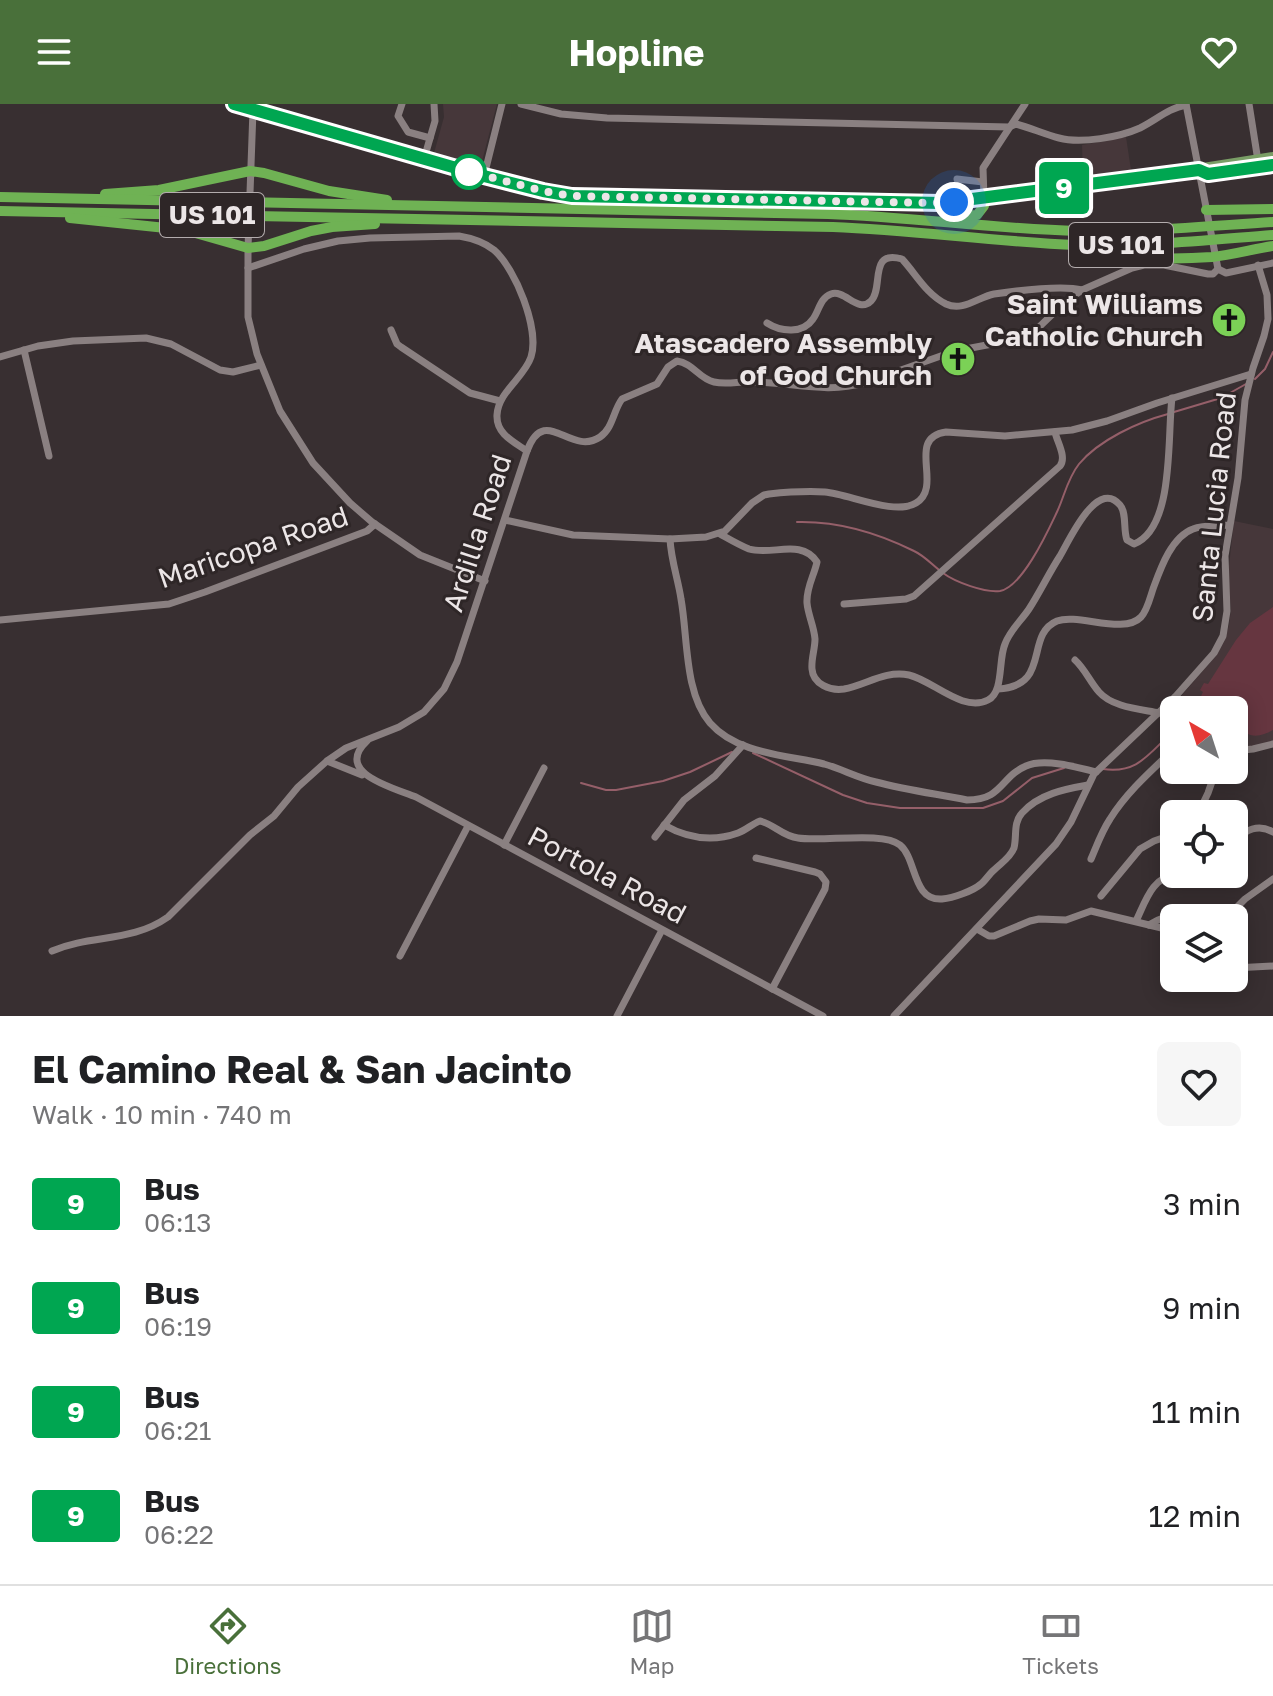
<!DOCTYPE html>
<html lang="en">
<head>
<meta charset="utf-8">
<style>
  body { margin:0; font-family:"Golos Text",sans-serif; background:#f6f6f6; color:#202124; height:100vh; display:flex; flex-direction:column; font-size:30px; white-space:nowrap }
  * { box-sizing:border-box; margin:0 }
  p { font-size:26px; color:#757577 }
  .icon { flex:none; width:44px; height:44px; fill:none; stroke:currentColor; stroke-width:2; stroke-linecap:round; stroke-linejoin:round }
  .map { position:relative; height:912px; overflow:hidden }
  .drawer { display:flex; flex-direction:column; background:#fff; flex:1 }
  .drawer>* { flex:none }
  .badge { padding:0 16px; border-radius:6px; font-size:28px; line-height:52px }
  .needle { width:52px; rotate:321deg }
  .buttons { position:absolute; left:1160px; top:592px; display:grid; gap:16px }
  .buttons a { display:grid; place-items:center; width:88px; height:88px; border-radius:12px; background:#fff; box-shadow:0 4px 20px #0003; font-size:40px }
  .you { position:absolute; width:40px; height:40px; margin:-20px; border:6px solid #fff; border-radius:50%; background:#1a73e8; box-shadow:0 0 0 12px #1a73e833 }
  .map>.badge { position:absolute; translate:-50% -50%; box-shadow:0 0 0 4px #fff }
  .round { display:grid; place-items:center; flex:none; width:84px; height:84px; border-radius:12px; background:#f6f6f6 }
  .summary { display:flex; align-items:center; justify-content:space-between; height:136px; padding:0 32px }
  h1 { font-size:38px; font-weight:700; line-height:60px }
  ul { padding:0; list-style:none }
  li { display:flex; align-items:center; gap:24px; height:104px; padding:0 32px }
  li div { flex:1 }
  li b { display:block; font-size:30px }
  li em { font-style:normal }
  li .badge { min-width:88px; font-weight:700; text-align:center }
  header { display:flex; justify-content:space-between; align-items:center; height:104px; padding:0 32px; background:#49703a; color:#fff; font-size:36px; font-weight:700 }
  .dock { display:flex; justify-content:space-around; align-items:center; height:112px; border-top:2px solid #e0e0e0; background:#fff; font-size:22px; color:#757577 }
  .dock a { display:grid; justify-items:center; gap:4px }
  .dock .on { color:#49703a }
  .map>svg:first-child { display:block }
  .built { fill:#46373a }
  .green { fill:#663640 }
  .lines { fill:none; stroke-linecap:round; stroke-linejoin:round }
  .stream { stroke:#955f69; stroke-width:2 }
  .minor { stroke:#8a8081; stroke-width:7 }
  .major { stroke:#7a9e66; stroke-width:8 }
  .highway { stroke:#6fb254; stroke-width:10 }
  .line-casing { stroke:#fff; stroke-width:18 }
  .line { stroke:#00a651; stroke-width:12 }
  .walk { stroke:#ece6e7; stroke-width:8; stroke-dasharray:0 14.4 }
  .stop-dot { fill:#fff; stroke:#00a651; stroke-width:4 }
  .labels { text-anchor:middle; stroke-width:6; stroke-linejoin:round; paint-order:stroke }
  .shield { fill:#2e2627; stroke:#b3acad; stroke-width:2 }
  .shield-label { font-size:26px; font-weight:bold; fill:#ece6e7 }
  .poi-label { font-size:28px; font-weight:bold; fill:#ece6e7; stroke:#2e2627; text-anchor:end }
  .street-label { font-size:28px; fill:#ece6e7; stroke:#2e2627 }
</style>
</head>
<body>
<header><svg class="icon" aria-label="menu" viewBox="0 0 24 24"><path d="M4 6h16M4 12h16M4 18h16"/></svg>Hopline<svg class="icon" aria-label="heart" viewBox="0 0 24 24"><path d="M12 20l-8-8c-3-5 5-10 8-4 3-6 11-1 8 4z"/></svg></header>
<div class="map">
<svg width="1273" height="912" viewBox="0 0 1273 912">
  <rect width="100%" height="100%" fill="#382f31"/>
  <g class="built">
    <polygon points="443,0 497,0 481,61 434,49 444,13"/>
    <polygon points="1126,33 1131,66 1083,72 1082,41"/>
    <polygon points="1234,417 1273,425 1273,637 1257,643 1234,644 1234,606 1187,606 1182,595 1182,591 1216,552 1224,538 1229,521 1231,505 1228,470"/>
  </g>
  <path class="green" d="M1273 503V626C1266 630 1256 634 1248 630L1247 626 1234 622V606L1206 605C1201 599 1199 594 1203 588L1200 586 1204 579 1208 580 1236 536 1250 519Z"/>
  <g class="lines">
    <g class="stream">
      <polyline points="1255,275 1265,265 1273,248"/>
      <polyline points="1174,308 1221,294 1246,280"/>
      <path d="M797 418C837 417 878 429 914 447 925 452 933 462 943 469 955 478 985 489 1000 487 1022 483 1047 429 1056 410 1064 394 1067 375 1079 360 1099 336 1138 318 1168 310"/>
      <polyline points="753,649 843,691 867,699 900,704 983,704 1003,697 1032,674 1064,664"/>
      <path d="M1103 665C1133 669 1144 656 1164 636"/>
      <polyline points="581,679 606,686 616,686 663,677 690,668 732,648"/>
    </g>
    <g class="minor">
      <polyline points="402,0 398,12 408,28 430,34"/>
      <path d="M521 0 561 10 607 14 1009 23 1016 20C1031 24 1044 30 1059 34 1081 40 1120 33 1140 24 1156 16 1169 4 1186 1"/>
      <polyline points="1186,0 1218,165"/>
      <polyline points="1249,0 1258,57"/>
      <polyline points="253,6 248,144 248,213 257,250 280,307 313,359 350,399 372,418 420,451 485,477"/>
      <polyline points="424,55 435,17 434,0"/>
      <polyline points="484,72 502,0"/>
      <polyline points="957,75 983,78"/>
      <polyline points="984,94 983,64 1025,0"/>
      <path d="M248 164 304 145 338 137 370 134 459 132C471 134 484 138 494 146 515 164 540 225 531 253 524 274 498 288 497 311 496 330 514 338 527 347"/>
      <path d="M767 219C781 228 803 230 813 215 819 207 820 194 831 190 845 185 858 210 871 197 884 184 868 145 902 155 916 170 926 190 946 200 963 208 978 193 994 190 1015 187 1063 181 1082 186"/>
      <polyline points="391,226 397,240 401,243 470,289 500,297"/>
      <polyline points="24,246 49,352"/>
      <polyline points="0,253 38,242 73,237 146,234 171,240 220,266 233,268 261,261"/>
      <path d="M505 416 573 431 670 435 706 433 725 427 752 399 764 391 769 390C788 388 807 387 825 388 849 390 895 412 916 399 944 382 905 334 946 328L1005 332 1072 326 1107 317 1157 299 1251 270"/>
      <path d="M720 430C729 435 739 441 749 445 772 452 801 434 817 458 814 472 806 484 807 499 808 511 814 522 815 535 815 545 811 555 812 565 813 580 830 587 844 585 866 581 885 566 909 571 932 576 963 609 988 596 1004 588 998 556 1005 540 1010 526 1021 517 1029 505 1040 488 1049 469 1060 452 1068 439 1097 373 1120 401 1127 409 1123 426 1127 436L1134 440C1175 424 1167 332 1172 294"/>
      <path d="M670 435C671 456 678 475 681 495 688 533 684 589 710 619 737 650 787 651 824 660 842 665 858 674 876 678 906 686 937 690 967 696 1003 696 1000 673 1026 662 1044 654 1077 663 1096 668"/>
      <path d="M844 500 906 495 914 492 1060 362C1067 353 1057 338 1055 328"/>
      <polyline points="0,516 169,500 205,488 367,427 375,420"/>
      <path d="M1075 556C1085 565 1090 578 1099 588 1112 603 1139 605 1159 609"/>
      <path d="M998 585C1052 582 1024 531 1057 517 1078 509 1124 531 1141 513 1147 507 1150 494 1153 485 1160 466 1171 433 1193 425 1203 421 1218 422 1229 421"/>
      <polyline points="1175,593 1182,606"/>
      <path d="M367 637C333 669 394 684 416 693L823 912"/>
      <polyline points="1234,647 1253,645 1273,640"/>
      <polyline points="327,657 362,671"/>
      <polyline points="1198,710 1208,689 1216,666"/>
      <path d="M664 721C687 734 713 738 738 729 746 726 752 720 760 717 774 720 782 732 798 734 823 738 883 727 900 741 917 755 912 797 942 795 953 794 973 787 981 780 986 776 989 770 994 766 1001 759 1010 754 1014 744 1017 732 1013 719 1022 709 1039 690 1065 685 1088 681"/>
      <polyline points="655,733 684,696 715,672 743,641"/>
      <path d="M1234 737C1246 726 1258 719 1273 728"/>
      <polyline points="504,741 544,664"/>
      <polyline points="756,754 815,768 820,770 826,778 825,785 772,885"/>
      <path d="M1091 755C1097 741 1102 727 1110 715 1127 688 1151 667 1174 645"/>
      <polyline points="1101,792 1140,745 1154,737 1174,730"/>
      <polyline points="1226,814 1245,795 1273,775"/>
      <path d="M1136 817C1145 799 1152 772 1176 771 1186 771 1193 773 1202 770"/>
      <path d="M1149 821C1165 810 1184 809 1202 814"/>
      <polyline points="977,825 989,832 994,832 1030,817 1039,815 1066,816 1091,807 1174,827"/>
      <path d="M52 847C92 830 131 839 168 813L250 731 274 712 298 683 327 657 346 644 399 623 424 608 444 585 457 558 527 347C545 299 570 353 600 333 613 324 613 307 622 295L657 280 668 263 677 257C693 259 699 275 714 278 727 281 740 277 752 278 790 278 827 290 864 279L955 247 1024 234 1037 225 1063 200 1082 186 1132 164 1144 161H1164L1208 170H1213L1218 165 1226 169 1273 159"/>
      <polyline points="400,852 468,722"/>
      <polyline points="1234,864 1273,862"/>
      <polyline points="617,912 662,826"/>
      <polyline points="894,912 1056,740 1071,718 1094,670 1175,593 1214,549 1223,532 1227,507 1225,452 1238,374 1245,296 1253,264 1264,232 1268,215 1267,191 1258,161"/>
    </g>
    <g class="major">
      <polyline points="233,0 484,72 543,87 572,92 941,99 1199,66 1203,63 1273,52"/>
      <polyline points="1199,66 1208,70 1273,61"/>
    </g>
    <g class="highway">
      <polyline points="105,90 159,86 250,67 264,69 329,87 387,96"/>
      <path d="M0 93 828 110C912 113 995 125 1078 127 1143 128 1208 122 1273 118"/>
      <polyline points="1206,106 1273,105"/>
      <path d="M0 107 833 123C915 126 996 138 1077 141 1143 143 1208 136 1273 131"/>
      <polyline points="958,112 977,111 984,102 984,94"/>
      <polyline points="70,114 185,126 248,144 264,142 311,127 332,123 375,120"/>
      <path d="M1082 146C1123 154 1170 156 1212 153 1232 151 1253 145 1273 142"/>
    </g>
  </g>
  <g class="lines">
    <defs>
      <polyline id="line" points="234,0 484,72 543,87 572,92 941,99 1199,66 1208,70 1273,61"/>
    </defs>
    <use href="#line" class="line-casing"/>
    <use href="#line" class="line"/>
    <polyline class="walk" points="469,68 467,67 543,87 572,92 931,99 954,98"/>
  </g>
  <defs>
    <symbol id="church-disc" viewBox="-11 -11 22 22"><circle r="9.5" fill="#7bd156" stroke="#2e2627"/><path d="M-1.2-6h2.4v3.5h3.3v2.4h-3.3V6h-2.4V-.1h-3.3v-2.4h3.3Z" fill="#111"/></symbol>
  </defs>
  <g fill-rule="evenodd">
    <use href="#church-disc" x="1209" y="196" width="40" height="40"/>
    <use href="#church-disc" x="938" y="235" width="40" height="40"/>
  </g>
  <circle class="stop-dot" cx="469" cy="68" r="16"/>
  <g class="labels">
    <g class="shield">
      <rect x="160" y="89" width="104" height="44" rx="6"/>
      <rect x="1069" y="119" width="104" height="44" rx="6"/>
    </g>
    <g class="shield-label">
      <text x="212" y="120">US 101</text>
      <text x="1121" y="150">US 101</text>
    </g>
    <g class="poi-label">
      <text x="1203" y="210">Saint Williams<tspan x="1203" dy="32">Catholic Church</tspan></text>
      <text x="932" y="249">Atascadero Assembly<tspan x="932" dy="32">of God Church</tspan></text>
    </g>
    <g class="street-label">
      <text transform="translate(1214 403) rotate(-84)" y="10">Santa Lucia Road</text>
      <text transform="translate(477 429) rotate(-72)" y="10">Ardilla Road</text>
      <text transform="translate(253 443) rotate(-19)" y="10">Maricopa Road</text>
      <text transform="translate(607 771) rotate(28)" y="10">Portola Road</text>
    </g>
  </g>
</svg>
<div class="buttons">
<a><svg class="needle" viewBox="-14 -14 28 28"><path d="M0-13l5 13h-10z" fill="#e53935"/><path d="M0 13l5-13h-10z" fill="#757577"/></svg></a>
<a><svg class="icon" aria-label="locate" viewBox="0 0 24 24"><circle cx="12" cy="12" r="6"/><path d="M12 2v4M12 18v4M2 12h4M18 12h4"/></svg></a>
<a><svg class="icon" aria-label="layers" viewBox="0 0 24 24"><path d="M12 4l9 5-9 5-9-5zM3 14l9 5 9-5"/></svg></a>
</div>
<div class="you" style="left:954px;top:98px"></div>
<b class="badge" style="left:1064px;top:84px;background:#00a651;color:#fff">9</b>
</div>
<section class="drawer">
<div class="summary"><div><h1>El Camino Real &amp; San Jacinto</h1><p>Walk · 10 min · 740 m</p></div><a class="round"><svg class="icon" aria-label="heart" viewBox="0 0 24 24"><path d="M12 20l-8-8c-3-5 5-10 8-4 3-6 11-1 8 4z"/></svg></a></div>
<ul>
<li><span class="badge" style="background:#00a651;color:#fff">9</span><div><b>Bus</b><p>06:13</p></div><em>3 min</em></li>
<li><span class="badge" style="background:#00a651;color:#fff">9</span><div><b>Bus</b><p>06:19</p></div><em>9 min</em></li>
<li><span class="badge" style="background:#00a651;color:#fff">9</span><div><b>Bus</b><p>06:21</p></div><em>11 min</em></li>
<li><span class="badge" style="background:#00a651;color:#fff">9</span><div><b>Bus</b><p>06:22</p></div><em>12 min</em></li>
</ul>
</section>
<nav class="dock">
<a class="on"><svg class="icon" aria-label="directions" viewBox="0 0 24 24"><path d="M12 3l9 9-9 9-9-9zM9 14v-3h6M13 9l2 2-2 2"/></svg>Directions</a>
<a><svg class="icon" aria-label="map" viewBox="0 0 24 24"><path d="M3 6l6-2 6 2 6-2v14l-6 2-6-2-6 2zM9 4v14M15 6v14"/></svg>Map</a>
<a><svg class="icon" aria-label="tickets" viewBox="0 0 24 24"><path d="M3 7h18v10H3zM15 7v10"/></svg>Tickets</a>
</nav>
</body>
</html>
